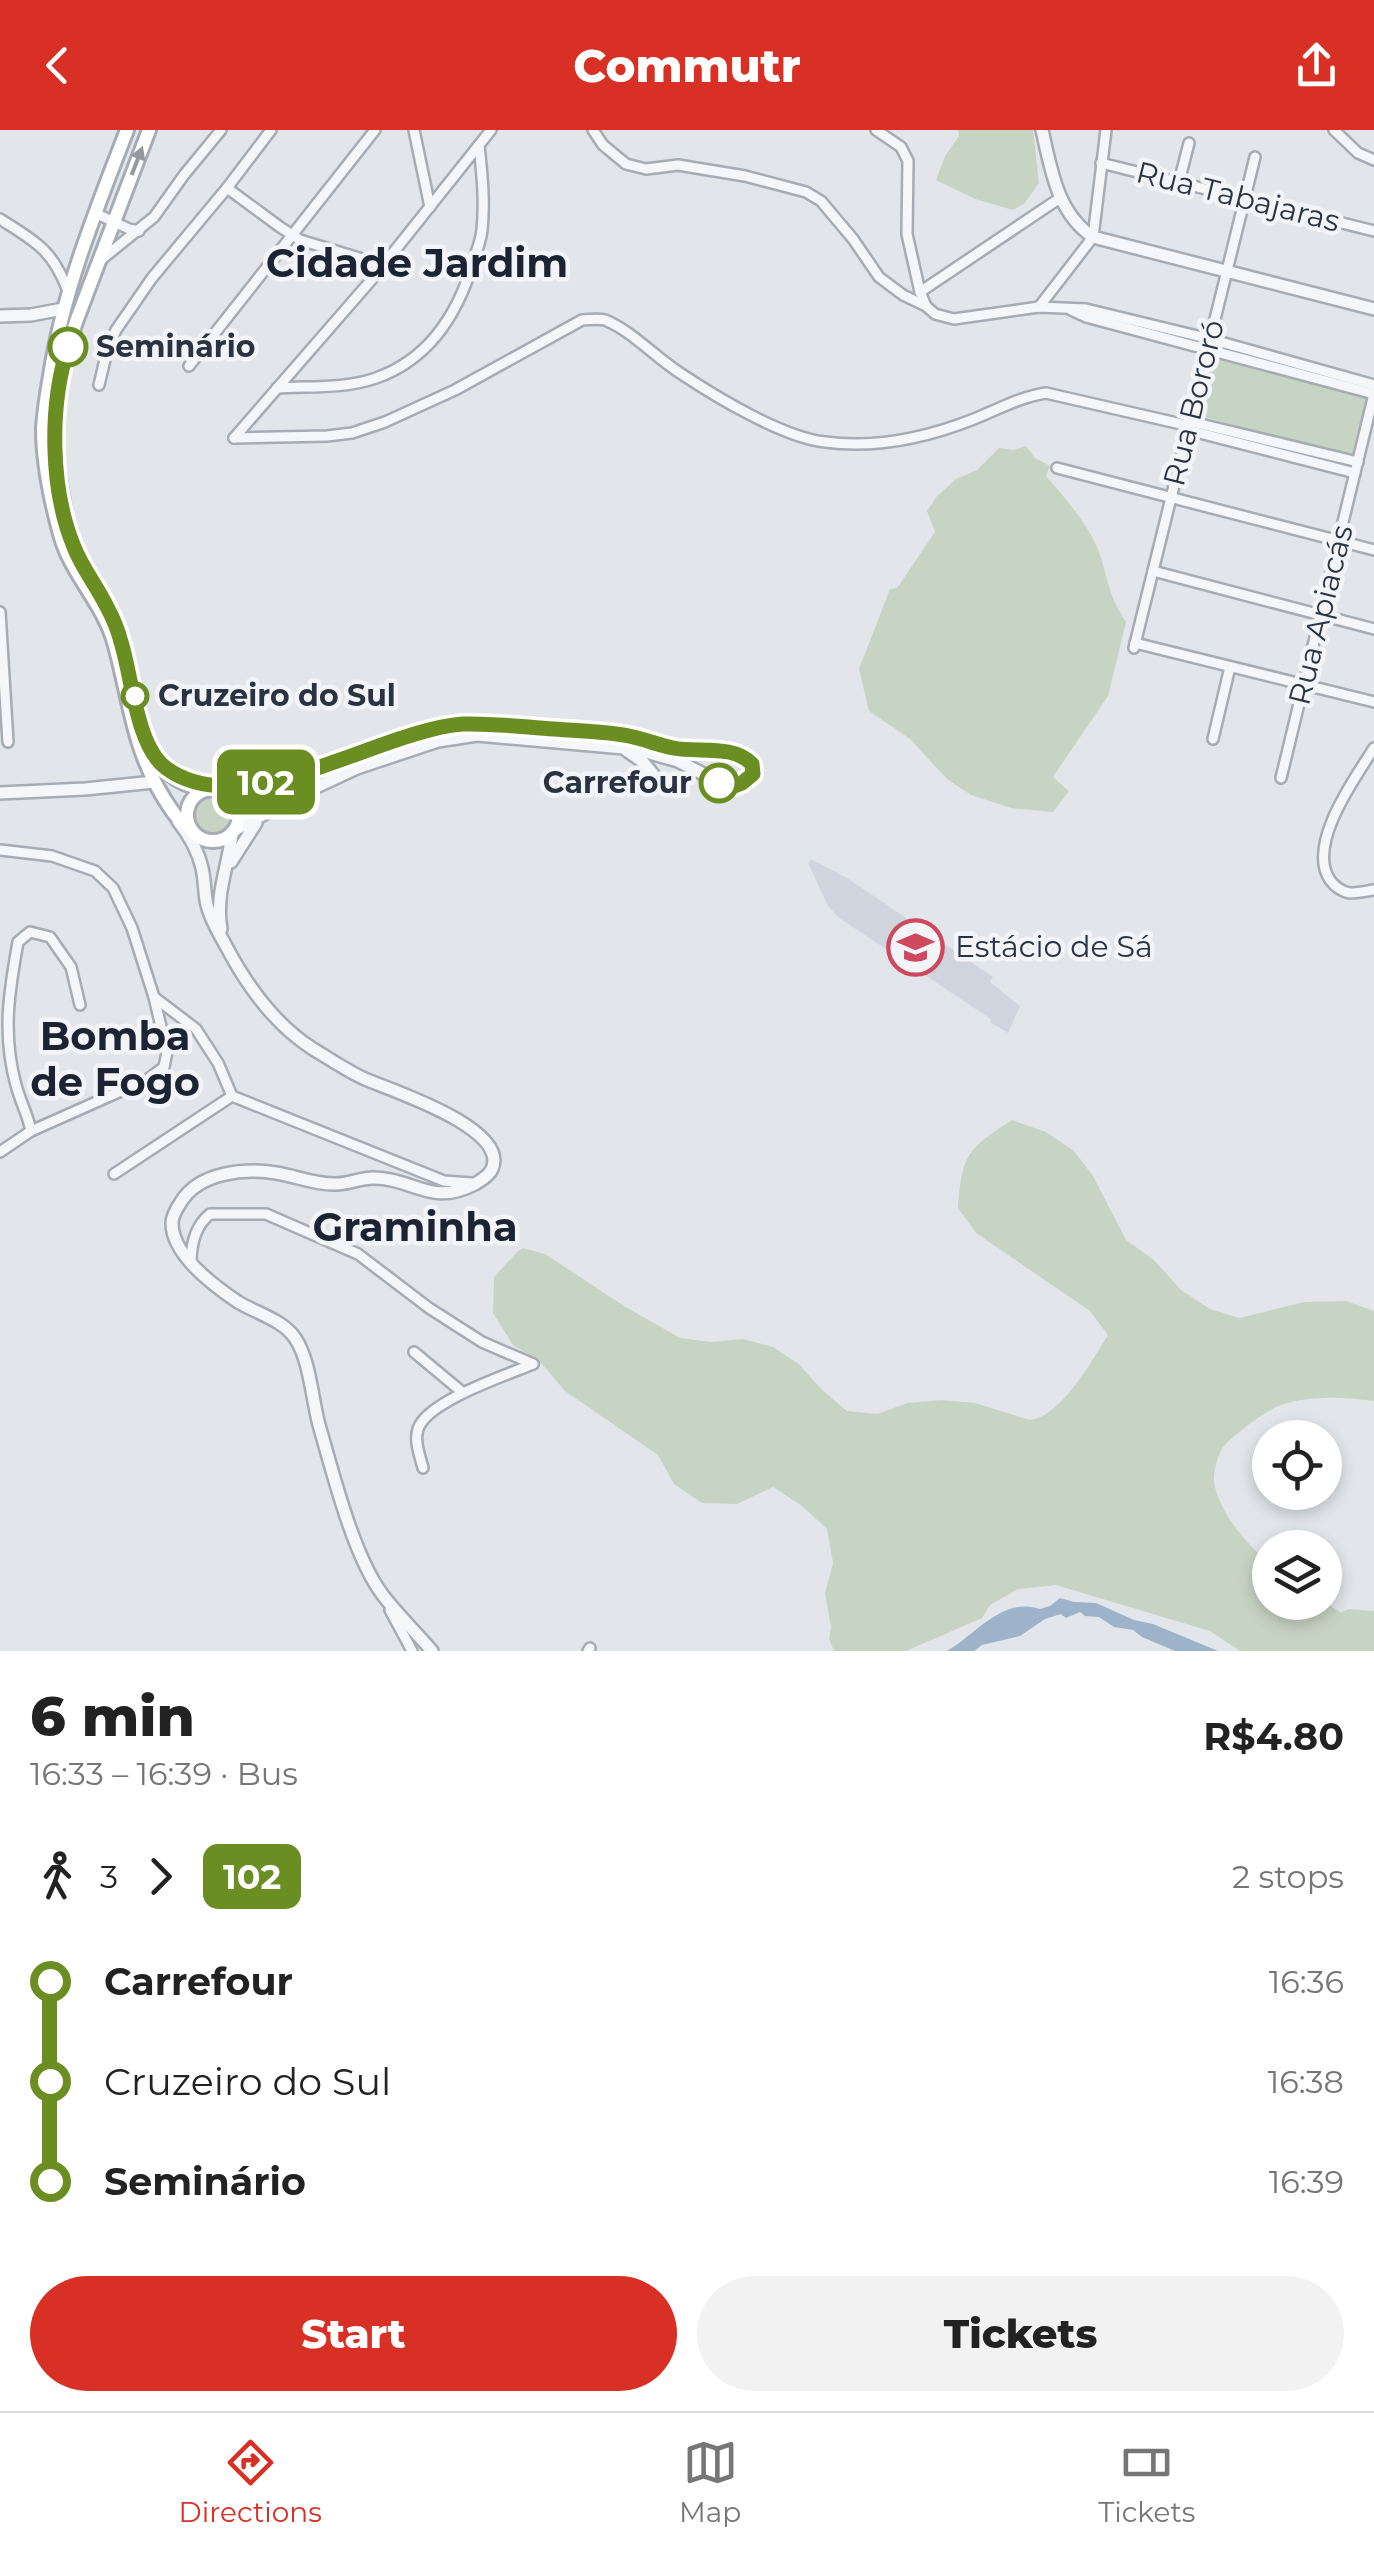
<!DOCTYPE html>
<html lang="en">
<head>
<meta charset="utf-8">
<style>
  body { margin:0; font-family:Montserrat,sans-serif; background:#f2f2f2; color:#222; height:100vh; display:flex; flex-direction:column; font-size:38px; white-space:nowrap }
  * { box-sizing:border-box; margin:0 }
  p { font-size:32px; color:#767676 }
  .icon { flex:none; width:55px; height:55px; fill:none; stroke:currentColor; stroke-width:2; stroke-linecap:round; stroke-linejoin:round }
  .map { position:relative; height:1521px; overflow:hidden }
  .drawer { display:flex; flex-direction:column; background:#fff; flex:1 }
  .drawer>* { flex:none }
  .badge { padding:0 20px; border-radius:15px; font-size:35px; line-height:65px }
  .buttons { position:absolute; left:1252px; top:1290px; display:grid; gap:20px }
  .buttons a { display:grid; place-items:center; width:90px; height:90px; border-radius:50%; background:#fff; box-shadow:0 5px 15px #0003; font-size:50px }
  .map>.badge { position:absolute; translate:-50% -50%; box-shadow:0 0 0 5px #fff }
  .legs { display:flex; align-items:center; gap:15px; height:110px; padding:0 30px; font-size:32px }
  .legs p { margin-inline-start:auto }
  .headline { display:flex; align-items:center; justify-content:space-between; height:170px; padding:0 30px }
  h1 { font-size:55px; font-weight:800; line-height:75px }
  .action { display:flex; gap:20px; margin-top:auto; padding:20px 30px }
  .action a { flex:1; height:115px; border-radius:60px; background:#d93025; color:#fff; font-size:40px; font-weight:800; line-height:115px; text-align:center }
  .action a+a { background:#f2f2f2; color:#222 }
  ul { padding:0 30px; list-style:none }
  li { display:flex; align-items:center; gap:35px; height:100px; font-size:38px }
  li i { display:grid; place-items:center; width:15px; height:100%; margin:0 12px; background:currentColor }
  li i::after { content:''; width:25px; height:25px; margin:-12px; border:8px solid; border-radius:50%; background:#fff }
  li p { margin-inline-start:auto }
  li:first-child i { background:linear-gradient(#0000 50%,currentColor 0) }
  li:last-child i { background:linear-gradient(currentColor 50%,#0000 0) }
  header { display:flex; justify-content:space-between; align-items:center; height:130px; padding:0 30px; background:#d93025; color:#fff; font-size:45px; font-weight:800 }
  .tabs { display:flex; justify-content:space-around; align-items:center; height:140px; border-top:2px solid #e0e0e0; background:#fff; font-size:28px; color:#767676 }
  .tabs a { display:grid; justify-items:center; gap:5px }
  .tabs .on { color:#d93025 }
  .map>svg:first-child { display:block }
  .built { fill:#d0d4dc }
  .green { fill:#c8d4c3 }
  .water { fill:#9db3ca }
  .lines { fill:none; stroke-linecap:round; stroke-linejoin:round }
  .minor-casing { stroke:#a7acb4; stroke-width:14 }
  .tertiary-casing { stroke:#a7acb4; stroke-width:16 }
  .secondary-casing { stroke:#a7acb4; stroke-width:18 }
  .minor { stroke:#f5f6f9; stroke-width:9 }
  .tertiary { stroke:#f5f6f9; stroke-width:11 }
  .secondary { stroke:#fff; stroke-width:12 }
  .oneway { fill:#9499a0 }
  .line-1-casing { stroke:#fff; stroke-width:22 }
  .line-1 { stroke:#6b8e23; stroke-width:15 }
  .stop-1-dot { fill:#fff; stroke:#6b8e23; stroke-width:5 }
  .labels { text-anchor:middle; stroke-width:9; stroke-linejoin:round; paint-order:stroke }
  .street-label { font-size:30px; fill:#2a3342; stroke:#f2f4f8 }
  .stop-label { font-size:30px; font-weight:bold; fill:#2a3342; stroke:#f2f4f8; text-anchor:start }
  .poi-label { font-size:30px; fill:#2a3342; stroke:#f2f4f8; text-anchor:start }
  .district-label { font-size:40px; font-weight:bold; fill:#1c2433; stroke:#f2f4f8 }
</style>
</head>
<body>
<header><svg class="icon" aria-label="back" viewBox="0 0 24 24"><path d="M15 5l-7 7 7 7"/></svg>Commutr<svg class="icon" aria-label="share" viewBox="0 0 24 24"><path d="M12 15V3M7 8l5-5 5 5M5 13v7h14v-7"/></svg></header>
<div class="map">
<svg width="1374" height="1521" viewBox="0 0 1374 1521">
  <rect width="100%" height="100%" fill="#e2e5ea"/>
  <polygon class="built" points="811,729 847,748 993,847 990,852 1020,876 1008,903 990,892 991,889 838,787 828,776 808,733"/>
  <g class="green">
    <polygon points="958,0 1033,0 1039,53 1025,73 1013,80 975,69 936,50 945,26 959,6"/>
    <polygon points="1208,221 1372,266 1356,329 1195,284"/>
    <path d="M1026 316 1035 328 1050 336 1046 346C1066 369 1090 396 1100 425 1109 453 1109 466 1126 492L1108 566 1053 647 1069 661 1053 682 1011 678 971 665 947 649 910 609 869 581 859 539 890 459 897 458 935 402 927 381 937 366 956 349 977 340 999 318 1014 320Z"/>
    <circle cx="215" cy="685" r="21"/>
    <path d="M1012 990 1046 1002 1074 1021 1093 1046 1126 1110 1154 1130 1181 1160 1210 1179 1239 1188 1304 1172 1346 1171 1374 1181V1271C1345 1267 1310 1265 1281 1275 1265 1281 1236 1303 1224 1316 1218 1323 1213 1343 1214 1352 1220 1385 1247 1413 1270 1435V1472H1325L1341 1483 1348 1479 1374 1481V1521H1240L1210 1501 1056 1455 1018 1459 990 1475 982 1488 906 1521H834L829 1509 831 1497 825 1463 833 1433 827 1399 802 1376 773 1357 737 1374 702 1373 674 1354 658 1325 565 1261 542 1234 513 1215 493 1183 494 1147 517 1122 523 1118 545 1124 624 1176 680 1208 711 1212 743 1209 773 1217 799 1234 821 1259 847 1281 878 1284 907 1273 941 1270 975 1273 1030 1290C1061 1287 1093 1229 1108 1205L1090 1181 976 1103 958 1078C962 1025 967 1019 1012 990Z"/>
  </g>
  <path class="water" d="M1060 1468 1074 1472 1096 1473 1134 1490 1153 1494 1218 1521H1175L1142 1507 1133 1500 1114 1497 1099 1487 1085 1486 1080 1482 1066 1488 1061 1484 1045 1489 1020 1506 982 1515 974 1521H947C975 1505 1003 1466 1040 1479L1050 1476Z"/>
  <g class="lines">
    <defs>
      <g id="minor">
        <polyline points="414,0 430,77"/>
        <polyline points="593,0 603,15 626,34 646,39 678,35 745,46 806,62 821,71 853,109 879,147 903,165 926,176"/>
        <polyline points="876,0 901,17 908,31 907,104 920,162 926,176 935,184 954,189 1039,177 1086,179 1210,209 1374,255"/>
        <polyline points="1334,0 1358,23 1374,30"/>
        <polyline points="1101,33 1374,101"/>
        <polyline points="1179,52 1189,13"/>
        <polyline points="227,58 280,97 300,110 382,135"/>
        <polyline points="95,83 129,99 139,101"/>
        <path d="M0 89C36 112 52 119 68 161"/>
        <polyline points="102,129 154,87 184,45 221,0"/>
        <polyline points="920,162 1060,68"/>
        <polyline points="1039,177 1093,107 1106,0"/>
        <polyline points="1071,180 1086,187 1374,264"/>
        <polyline points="189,236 375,0"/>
        <polyline points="99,255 107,221 116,200 152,148 227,58 271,0"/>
        <path d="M277 258C310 256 345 259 376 248 430 229 459 182 474 129 477 120 481 110 482 100 485 71 482 44 479 15"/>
        <polyline points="1188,291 1358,332"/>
        <path d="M234 308 327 306 352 303 385 292 455 260 582 190C589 190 598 188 605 190 632 201 655 227 680 243 716 267 782 307 825 312 876 319 926 308 974 289 999 279 1020 267 1046 263L1181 294 1188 300 1355 343"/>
        <polyline points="234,308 373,148 491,0"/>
        <polyline points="1057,338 1374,420"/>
        <polyline points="1153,441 1374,499"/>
        <polyline points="0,482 8,612"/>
        <polyline points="1135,513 1374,572"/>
        <polyline points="1134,518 1255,27"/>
        <polyline points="1213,609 1230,537"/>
        <path d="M1374 618C1355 648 1306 715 1330 750 1334 756 1342 762 1350 763 1357 763 1367 761 1374 760"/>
        <polyline points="1281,648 1374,264"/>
        <polyline points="0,720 52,726 95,741 113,758 132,798 154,867 167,922 164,937 148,949 31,1001 0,1022"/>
        <polyline points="154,867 196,899 218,933 232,966"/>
        <polyline points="232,966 444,1051 472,1053"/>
        <path d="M31 1001C28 985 20 971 16 955 2 904 9 862 18 812L30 802 50 807 71 837 80 875"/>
        <polyline points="114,1044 232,966"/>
        <path d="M191 1133C191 1114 195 1096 210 1084H266L358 1124 429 1178 482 1212 533 1234"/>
        <polyline points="414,1222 462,1262"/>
        <path d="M423 1338C420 1326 414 1311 418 1299 427 1271 507 1245 533 1234"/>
        <polyline points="390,1480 412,1521"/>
        <polyline points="588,1521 590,1518"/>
      </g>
      <g id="tertiary">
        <path d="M1042 0C1051 39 1057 83 1093 107L1374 179"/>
        <polyline points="0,186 31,185 63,179"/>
        <polyline points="626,620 643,632 653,644"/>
        <polyline points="245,656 275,679"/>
        <path d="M221 661 269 651 434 599C472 593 509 596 548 599 574 601 600 601 625 605 643 608 660 616 677 619 700 622 743 614 754 640L749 648 729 657 678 631 635 619 477 605 438 611 357 638 299 665 235 700"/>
        <polyline points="0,663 85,659 154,652"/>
        <path d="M178 691C189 705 198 720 202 738 205 750 204 763 207 775 211 791 219 803 226 816 247 856 274 894 313 919 330 929 347 941 365 949 390 960 510 998 492 1039 489 1046 481 1050 475 1054 430 1077 414 1048 373 1048 361 1048 348 1054 336 1054 316 1055 296 1046 276 1043 245 1038 199 1042 181 1072 177 1078 172 1086 172 1093 172 1125 214 1156 238 1172 256 1183 283 1190 295 1208 310 1230 312 1269 319 1295 333 1343 353 1425 382 1464 397 1484 416 1502 432 1521"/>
        <polyline points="231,732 256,693"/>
        <path d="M221 799C215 765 228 737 232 704"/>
      </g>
      <g id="secondary">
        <path d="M127 0C96 80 63 161 50 246 47 263 44 281 43 299 43 333 51 371 60 404 70 443 103 473 114 512 130 569 132 618 165 670 173 682 177 690 190 697"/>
        <polyline points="100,463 76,422 68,403 55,323 56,267 61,237 77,189 149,0"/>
        <path d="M124 522C135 565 138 632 184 653 191 656 199 658 207 660"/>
        <circle cx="213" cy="685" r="26"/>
      </g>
    </defs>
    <use href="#minor" class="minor-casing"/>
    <use href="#tertiary" class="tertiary-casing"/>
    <use href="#secondary" class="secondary-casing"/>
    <use href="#minor" class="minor"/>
    <use href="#tertiary" class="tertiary"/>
    <use href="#secondary" class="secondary"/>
  </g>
  <defs><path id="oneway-solid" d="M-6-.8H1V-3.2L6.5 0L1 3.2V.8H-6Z" transform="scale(2.5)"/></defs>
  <use class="oneway" href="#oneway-solid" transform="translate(137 31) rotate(-69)"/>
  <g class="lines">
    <defs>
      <path id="line-1" d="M68 217C49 277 50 359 74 417 82 438 97 456 107 477 113 488 118 500 121 512 132 546 136 616 166 638 243 695 379 600 463 594 493 593 524 597 554 599 579 601 605 601 629 606 644 609 658 615 673 618 699 623 733 614 752 634L753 644 742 653 729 658 719 653"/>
    </defs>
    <use href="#line-1" class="line-1-casing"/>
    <use href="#line-1" class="line-1"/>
  </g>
  <defs>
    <symbol id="university-ring" viewBox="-11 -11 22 22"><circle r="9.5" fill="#f2f4f8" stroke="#ce495d" stroke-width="1.5"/><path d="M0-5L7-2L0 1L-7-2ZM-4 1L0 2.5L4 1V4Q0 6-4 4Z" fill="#ce495d"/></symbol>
  </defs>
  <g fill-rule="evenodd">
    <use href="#university-ring" x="884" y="786" width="63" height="63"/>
  </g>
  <g class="stop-1-dot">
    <circle cx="68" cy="217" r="18"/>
    <circle cx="135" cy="566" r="12"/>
    <circle cx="719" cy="653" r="18"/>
  </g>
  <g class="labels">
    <g class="street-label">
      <text transform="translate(1238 67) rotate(14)" y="10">Rua Tabajaras</text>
      <text transform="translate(1194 273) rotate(-76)" y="10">Rua Bororó</text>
      <text transform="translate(1321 485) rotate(-76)" y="10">Rua Apiacás</text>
    </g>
    <g class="stop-label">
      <text x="96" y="227">Seminário</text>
      <text x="158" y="576">Cruzeiro do Sul</text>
      <text x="692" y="663" text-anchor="end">Carrefour</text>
    </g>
    <g class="poi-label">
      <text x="955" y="827">Estácio de Sá</text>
    </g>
    <g class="district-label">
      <text x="417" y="147">Cidade Jardim</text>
      <text x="115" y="920">Bomba<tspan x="115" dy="46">de Fogo</tspan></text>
      <text x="415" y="1111">Graminha</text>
    </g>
  </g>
</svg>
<div class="buttons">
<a><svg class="icon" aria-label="locate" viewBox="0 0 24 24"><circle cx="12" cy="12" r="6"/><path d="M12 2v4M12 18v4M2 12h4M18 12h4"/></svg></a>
<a><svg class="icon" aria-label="layers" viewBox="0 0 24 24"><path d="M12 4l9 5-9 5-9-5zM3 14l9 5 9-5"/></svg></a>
</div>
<b class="badge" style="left:266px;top:652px;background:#6b8e23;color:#fff">102</b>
</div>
<section class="drawer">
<div class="headline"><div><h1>6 min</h1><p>16:33 – 16:39 · Bus</p></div><b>R$4.80</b></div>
<div class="legs"><svg class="icon" aria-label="walk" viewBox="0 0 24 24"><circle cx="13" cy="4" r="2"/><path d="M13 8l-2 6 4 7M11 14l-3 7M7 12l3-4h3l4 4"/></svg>3<svg class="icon" aria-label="forward" viewBox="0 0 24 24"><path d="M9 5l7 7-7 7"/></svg><b class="badge" style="background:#6b8e23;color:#fff">102</b><p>2 stops</p></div>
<ul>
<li><i style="color:#6b8e23"></i><b>Carrefour</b><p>16:36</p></li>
<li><i style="color:#6b8e23"></i><span>Cruzeiro do Sul</span><p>16:38</p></li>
<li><i style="color:#6b8e23"></i><b>Seminário</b><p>16:39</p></li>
</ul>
<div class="action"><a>Start</a><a>Tickets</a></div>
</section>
<nav class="tabs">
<a class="on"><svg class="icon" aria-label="directions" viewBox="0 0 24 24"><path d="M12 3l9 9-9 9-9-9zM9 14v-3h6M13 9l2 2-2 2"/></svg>Directions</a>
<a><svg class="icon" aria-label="map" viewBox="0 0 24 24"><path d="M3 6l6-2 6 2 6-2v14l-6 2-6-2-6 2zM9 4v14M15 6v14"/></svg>Map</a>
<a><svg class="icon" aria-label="tickets" viewBox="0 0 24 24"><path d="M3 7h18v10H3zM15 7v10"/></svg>Tickets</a>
</nav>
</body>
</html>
